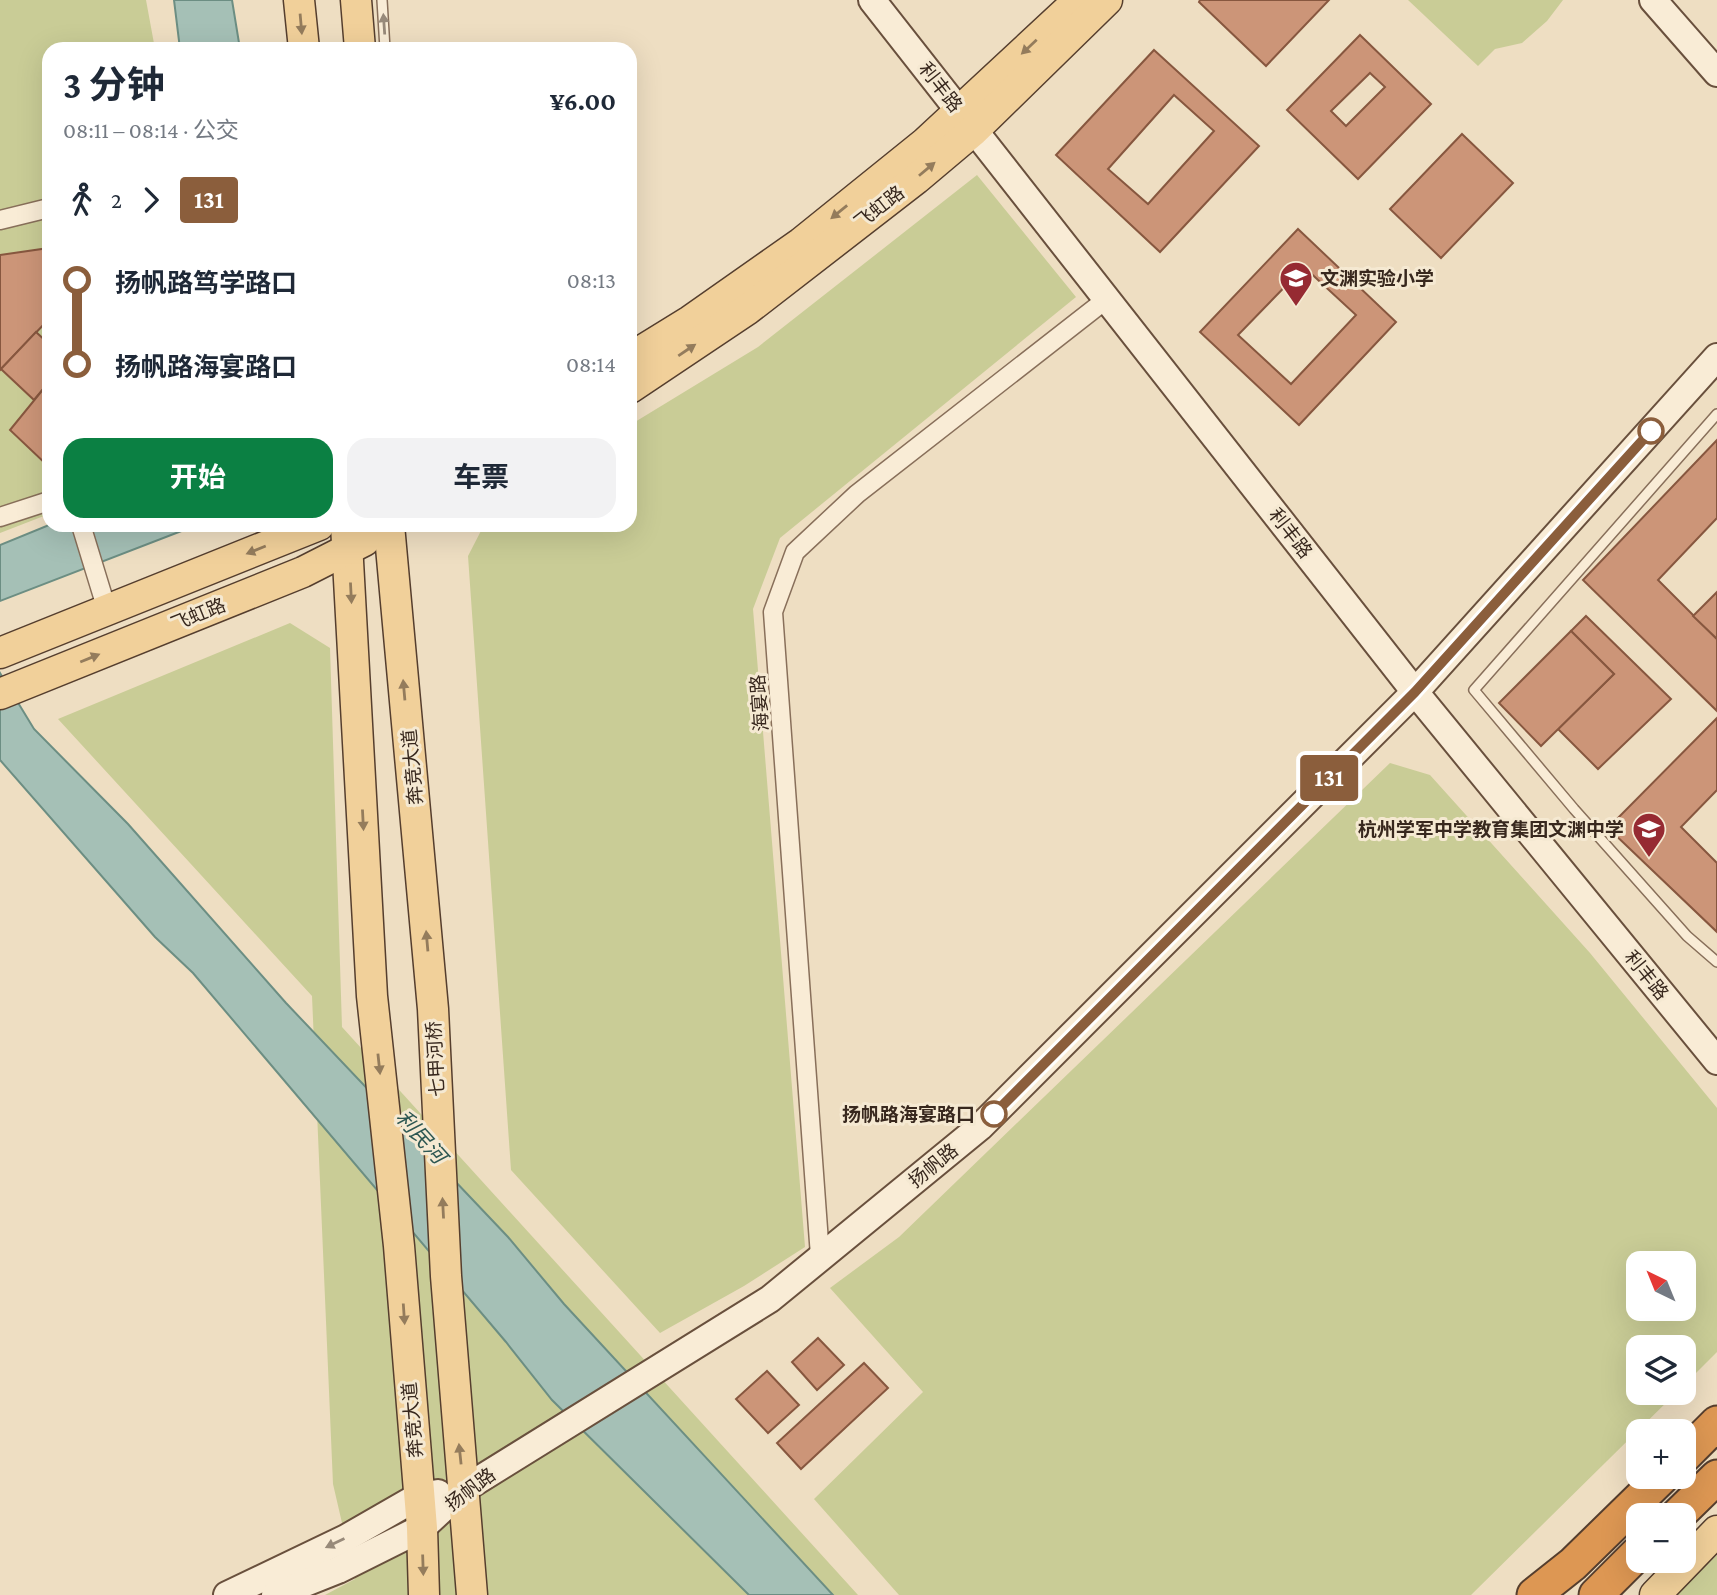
<!DOCTYPE html>
<html lang="zh">
<head>
<meta charset="utf-8">
<style>
  body { margin:0; font-family:"Crimson Pro","Noto Sans SC",serif; background:#f2f2f3; color:#1f2937; height:100vh; display:flex; flex-direction:column; font-size:26px; white-space:nowrap }
  * { box-sizing:border-box; margin:0 }
  p { font-size:23px; color:#747a83 }
  .icon { flex:none; width:38px; height:38px; fill:none; stroke:currentColor; stroke-width:2; stroke-linecap:round; stroke-linejoin:round }
  .map { position:relative; flex:1; overflow:hidden }
  .details { position:absolute; left:42px; top:42px; width:595px; height:490px; display:flex; flex-direction:column; background:#fff; border-radius:21px; box-shadow:0 7px 28px #0002 }
  .details>* { flex:none }
  .badge { padding:0 14px; border-radius:5px; font-size:24px; line-height:46px }
  .needle { width:46px; rotate:317deg }
  .buttons { position:absolute; left:1626px; top:1251px; display:grid; gap:14px }
  .buttons a { display:grid; place-items:center; width:70px; height:70px; border-radius:14px; background:#fff; box-shadow:0 7px 28px #0002; font-size:35px }
  .map>.badge { position:absolute; translate:-50% -50%; box-shadow:0 0 0 4px #fff }
  .legs { display:flex; align-items:center; gap:10px; height:77px; padding:0 21px; font-size:23px }
  .legs p { margin-inline-start:auto }
  .summary { display:flex; align-items:center; justify-content:space-between; height:119px; padding:0 21px }
  h1 { font-size:38px; font-weight:700; line-height:52px }
  .button { display:flex; gap:14px; margin-top:auto; padding:14px 21px }
  .button a { flex:1; height:80px; border-radius:21px; background:#0b8043; color:#fff; font-size:28px; font-weight:700; line-height:80px; text-align:center }
  .button a+a { background:#f2f2f3; color:#1f2937 }
  ul { padding:0 21px; list-style:none }
  li { display:flex; align-items:center; gap:24px; height:84px; font-size:26px }
  li i { display:grid; place-items:center; width:10px; height:100%; margin:0 9px; background:currentColor }
  li i::after { content:''; width:18px; height:18px; margin:-9px; border:5px solid; border-radius:50%; background:#fff }
  li p { margin-inline-start:auto }
  li:first-child i { background:linear-gradient(#0000 50%,currentColor 0) }
  li:last-child i { background:linear-gradient(currentColor 50%,#0000 0) }
  .map>svg:first-child { display:block }
  .green { fill:#c9cc96; fill-rule:evenodd }
  .water { fill:#a5c0b6; stroke:#6c8e83; stroke-width:2 }
  .building { fill:#cc9578; stroke:#87573f; stroke-width:2; fill-rule:evenodd }
  .lines { fill:none; stroke-linecap:round; stroke-linejoin:round }
  .lane-casing { stroke:#886f5a; stroke-width:12 }
  .street-casing { stroke:#886f5a; stroke-width:21 }
  .secondary-casing { stroke:#69503d; stroke-width:30 }
  .primary-casing { stroke:#553e2e; stroke-width:33 }
  .highway-casing { stroke:#553e2e; stroke-width:37 }
  .lane { stroke:#f9ecd6; stroke-width:9 }
  .street { stroke:#f9ecd6; stroke-width:18 }
  .secondary { stroke:#f9ecd6; stroke-width:26 }
  .primary { stroke:#f1d09a; stroke-width:30 }
  .highway { stroke:#dd9753; stroke-width:33 }
  .oneway { fill:#947c5c }
  .oneway2 { fill:#988a7a }
  .line-1-casing { stroke:#fff; stroke-width:16 }
  .line-1 { stroke:#8b5e3c; stroke-width:10 }
  .stop-1-dot { fill:#fff; stroke:#8b5e3c; stroke-width:3.5 }
  .labels { text-anchor:middle; stroke-width:6; stroke-linejoin:round; paint-order:stroke }
  .street-label { font-size:19px; fill:#38281e; stroke:#f5e9d2 }
  .poi-label { font-size:19px; font-weight:bold; fill:#38281e; stroke:#f5e9d2; text-anchor:start }
  .stop-label { font-size:19px; font-weight:bold; fill:#38281e; stroke:#f5e9d2; text-anchor:end }
  .water-label { font-size:21px; font-style:italic; fill:#2d5752; stroke:#f5e9d2 }
</style>
</head>
<body>
<div class="map">
<svg width="1717" height="1595" viewBox="0 0 1717 1595">
  <rect width="100%" height="100%" fill="#eedec2"/>
  <g class="green">
    <polygon points="0,0 146,0 155,49 49,49 49,514 0,533"/>
    <polygon points="1408,0 1563,0 1547,21 1522,43 1495,49 1478,66"/>
    <polygon points="977,175 1076,297 780,538 753,609 805,1247 744,1286 660,1333 511,1170 468,556 484,525 630,525 630,425 758,347"/>
    <polygon points="290,623 330,648 342,1027 858,1595 325,1595 355,1579 333,1484 312,996 58,719"/>
    <path d="M1390 763 1430 775 1590 953 1717 1108V1352L1684 1385V1348H1638V1393H1676L1471 1595H899L814 1499 923 1392 830 1288 899 1237ZM1638 1264H1684V1309H1638Z"/>
    <polygon points="1717,1555 1717,1595 1676,1595"/>
  </g>
  <g class="water">
    <polygon points="174,0 232,0 240,49 180,49"/>
    <polygon points="49,525 197,525 0,601 0,545"/>
    <polygon points="0,673 34,729 128,824 286,1003 508,1237 564,1304 833,1595 749,1595 552,1400 506,1342 193,973 155,937 0,760"/>
  </g>
  <g class="building">
    <polygon points="1200,0 1329,0 1266,66 1199,2"/>
    <path d="M1360 35 1431 104 1358 179 1287 110ZM1370 73 1385 87 1346 126 1331 111Z"/>
    <path d="M1154 50 1259 146 1160 252 1056 155ZM1174 95 1214 131 1148 204 1108 169Z"/>
    <polygon points="1462,134 1513,183 1441,258 1390,209"/>
    <path d="M1298 229 1396 322 1299 425 1200 332ZM1304 267 1356 315 1291 384 1238 335Z"/>
    <polygon points="49,248 49,319 0,370 0,255"/>
    <polygon points="36,332 49,344 49,382 34,400 1,369"/>
    <polygon points="49,382 49,467 10,430"/>
    <polygon points="1717,440 1717,518 1658,580 1717,639 1717,711 1583,580"/>
    <polygon points="1717,592 1717,639 1693,616"/>
    <polygon points="1586,616 1671,699 1598,769 1558,729 1614,674 1571,631"/>
    <polygon points="1571,631 1614,674 1541,746 1499,703"/>
    <polygon points="1717,718 1717,790 1681,827 1717,863 1717,932 1608,828"/>
    <polygon points="818,1338 844,1365 817,1390 792,1362"/>
    <polygon points="864,1363 888,1388 801,1469 777,1443"/>
    <polygon points="767,1371 799,1405 768,1433 736,1399"/>
  </g>
  <g class="lines">
    <defs>
      <g id="lane">
        <polyline points="382,0 385,49"/>
        <polyline points="1717,414 1474,690 1574,809 1687,936 1717,962"/>
      </g>
      <g id="street">
        <polyline points="0,220 49,208"/>
        <polyline points="0,517 49,501"/>
        <polyline points="81,525 107,610"/>
        <polyline points="820,1256 773,612 795,552 857,494 1108,298"/>
      </g>
      <g id="secondary">
        <polyline points="872,0 1415,692 1717,1061"/>
        <polyline points="1653,0 1717,73"/>
        <polyline points="227,1595 346,1538 419,1496 438,1493"/>
        <polyline points="275,1595 338,1570 422,1528 464,1489 770,1299 980,1127 1415,692 1717,357"/>
      </g>
      <g id="primary">
        <polyline points="299,0 304,49"/>
        <polyline points="356,0 360,49"/>
        <polyline points="630,358 690,321 801,243 925,143 1079,0"/>
        <polyline points="630,388 748,309 916,179 973,131 1107,0"/>
        <polyline points="346,525 372,996 399,1246 422,1528 424,1595"/>
        <polyline points="389,525 433,1009 446,1276 472,1595"/>
        <polyline points="0,653 319,525"/>
        <polyline points="0,694 303,572 364,541"/>
        <polyline points="1655,1595 1717,1531"/>
      </g>
      <g id="highway">
        <polyline points="1684,1456 1717,1423"/>
        <polyline points="1677,1516 1717,1477"/>
        <polyline points="1534,1595 1573,1564 1662,1477"/>
        <polyline points="1596,1595 1638,1553"/>
      </g>
    </defs>
    <use href="#lane" class="lane-casing"/>
    <use href="#street" class="street-casing"/>
    <use href="#secondary" class="secondary-casing"/>
    <use href="#primary" class="primary-casing"/>
    <use href="#highway" class="highway-casing"/>
    <use href="#lane" class="lane"/>
    <use href="#street" class="street"/>
    <use href="#secondary" class="secondary"/>
    <use href="#primary" class="primary"/>
    <use href="#highway" class="highway"/>
  </g>
  <defs><path id="oneway-solid" d="M-6-.8H1V-3.2L6.5 0L1 3.2V.8H-6Z" transform="scale(1.75)"/></defs>
  <g class="oneway">
    <use href="#oneway-solid" transform="translate(301 24) rotate(85)"/>
    <use href="#oneway-solid" transform="translate(1029 47) rotate(137)"/>
    <use href="#oneway-solid" transform="translate(927 169) rotate(-40)"/>
    <use href="#oneway-solid" transform="translate(839 212) rotate(141)"/>
    <use href="#oneway-solid" transform="translate(687 350) rotate(-34)"/>
    <use href="#oneway-solid" transform="translate(256 550) rotate(158)"/>
    <use href="#oneway-solid" transform="translate(351 593) rotate(87)"/>
    <use href="#oneway-solid" transform="translate(90 658) rotate(-22)"/>
    <use href="#oneway-solid" transform="translate(404 690) rotate(-95)"/>
    <use href="#oneway-solid" transform="translate(363 820) rotate(87)"/>
    <use href="#oneway-solid" transform="translate(427 941) rotate(-95)"/>
    <use href="#oneway-solid" transform="translate(379 1064) rotate(84)"/>
    <use href="#oneway-solid" transform="translate(443 1208) rotate(-93)"/>
    <use href="#oneway-solid" transform="translate(404 1314) rotate(86)"/>
    <use href="#oneway-solid" transform="translate(460 1454) rotate(-96)"/>
    <use href="#oneway-solid" transform="translate(423 1565) rotate(88)"/>
  </g>
  <g class="oneway2">
    <use href="#oneway-solid" transform="translate(384 24) rotate(-94)"/>
    <use href="#oneway-solid" transform="translate(335 1543) rotate(154)"/>
  </g>
  <g class="lines">
    <defs>
      <polyline id="line-1" points="994,1114 1415,692 1651,431"/>
    </defs>
    <use href="#line-1" class="line-1-casing"/>
    <use href="#line-1" class="line-1"/>
  </g>
  <defs>
    <symbol id="school-pin" viewBox="-11 -11 22 30"><path d="M0 17L-7.5 6A9.5 9.5 0 1 1 7.5 6Z" fill="#962a32" stroke="#f5e9d2"/><path d="M0-5L7-2L0 1L-7-2ZM-4 1L0 2.5L4 1V4Q0 6-4 4Z" fill="#fff"/></symbol>
  </defs>
  <g fill-rule="evenodd">
    <use href="#school-pin" x="1277" y="259" width="38" height="52"/>
    <use href="#school-pin" x="1630" y="810" width="38" height="52"/>
  </g>
  <g class="stop-1-dot">
    <circle cx="1651" cy="431" r="12"/>
    <circle cx="994" cy="1114" r="12"/>
  </g>
  <g class="labels">
    <g class="street-label">
      <text transform="translate(941 87) rotate(52)" y="7">利丰路</text>
      <text transform="translate(879 207) rotate(-38)" y="7">飞虹路</text>
      <text transform="translate(1291 533) rotate(52)" y="7">利丰路</text>
      <text transform="translate(198 614) rotate(-22)" y="7">飞虹路</text>
      <text transform="translate(759 703) rotate(-94)" y="7">海宴路</text>
      <text transform="translate(412 767) rotate(-95)" y="7">奔竞大道</text>
      <text transform="translate(1647 975) rotate(51)" y="7">利丰路</text>
      <text transform="translate(435 1059) rotate(-93)" y="7">七甲河桥</text>
      <text transform="translate(933 1165) rotate(-39)" y="7">扬帆路</text>
      <text transform="translate(412 1420) rotate(-95)" y="7">奔竞大道</text>
      <text transform="translate(470 1489) rotate(-37)" y="7">扬帆路</text>
    </g>
    <g class="poi-label">
      <text x="1320" y="285">文渊实验小学</text>
      <text x="1624" y="836" text-anchor="end">杭州学军中学教育集团文渊中学</text>
    </g>
    <g class="stop-label">
      <text x="975" y="1121">扬帆路海宴路口</text>
    </g>
    <g class="water-label">
      <text transform="translate(421 1137) rotate(48)" y="7">利民河</text>
    </g>
  </g>
</svg>
<div class="buttons">
<a><svg class="needle" viewBox="-14 -14 28 28"><path d="M0-13l5 13h-10z" fill="#e53935"/><path d="M0 13l5-13h-10z" fill="#747a83"/></svg></a>
<a><svg class="icon" aria-label="layers" viewBox="0 0 24 24"><path d="M12 4l9 5-9 5-9-5zM3 14l9 5 9-5"/></svg></a>
<a>+</a>
<a>−</a>
</div>
<b class="badge" style="left:1329px;top:778px;background:#8b5e3c;color:#fff">131</b>
<section class="details">
<div class="summary"><div><h1>3 分钟</h1><p>08:11 – 08:14 · 公交</p></div><b>¥6.00</b></div>
<div class="legs"><svg class="icon" aria-label="walk" viewBox="0 0 24 24"><circle cx="13" cy="4" r="2"/><path d="M13 8l-2 6 4 7M11 14l-3 7M7 12l3-4h3l4 4"/></svg>2<svg class="icon" aria-label="forward" viewBox="0 0 24 24"><path d="M9 5l7 7-7 7"/></svg><b class="badge" style="background:#8b5e3c;color:#fff">131</b></div>
<ul>
<li><i style="color:#8b5e3c"></i><b>扬帆路笃学路口</b><p>08:13</p></li>
<li><i style="color:#8b5e3c"></i><b>扬帆路海宴路口</b><p>08:14</p></li>
</ul>
<div class="button"><a>开始</a><a>车票</a></div>
</section>
</div>
</body>
</html>
